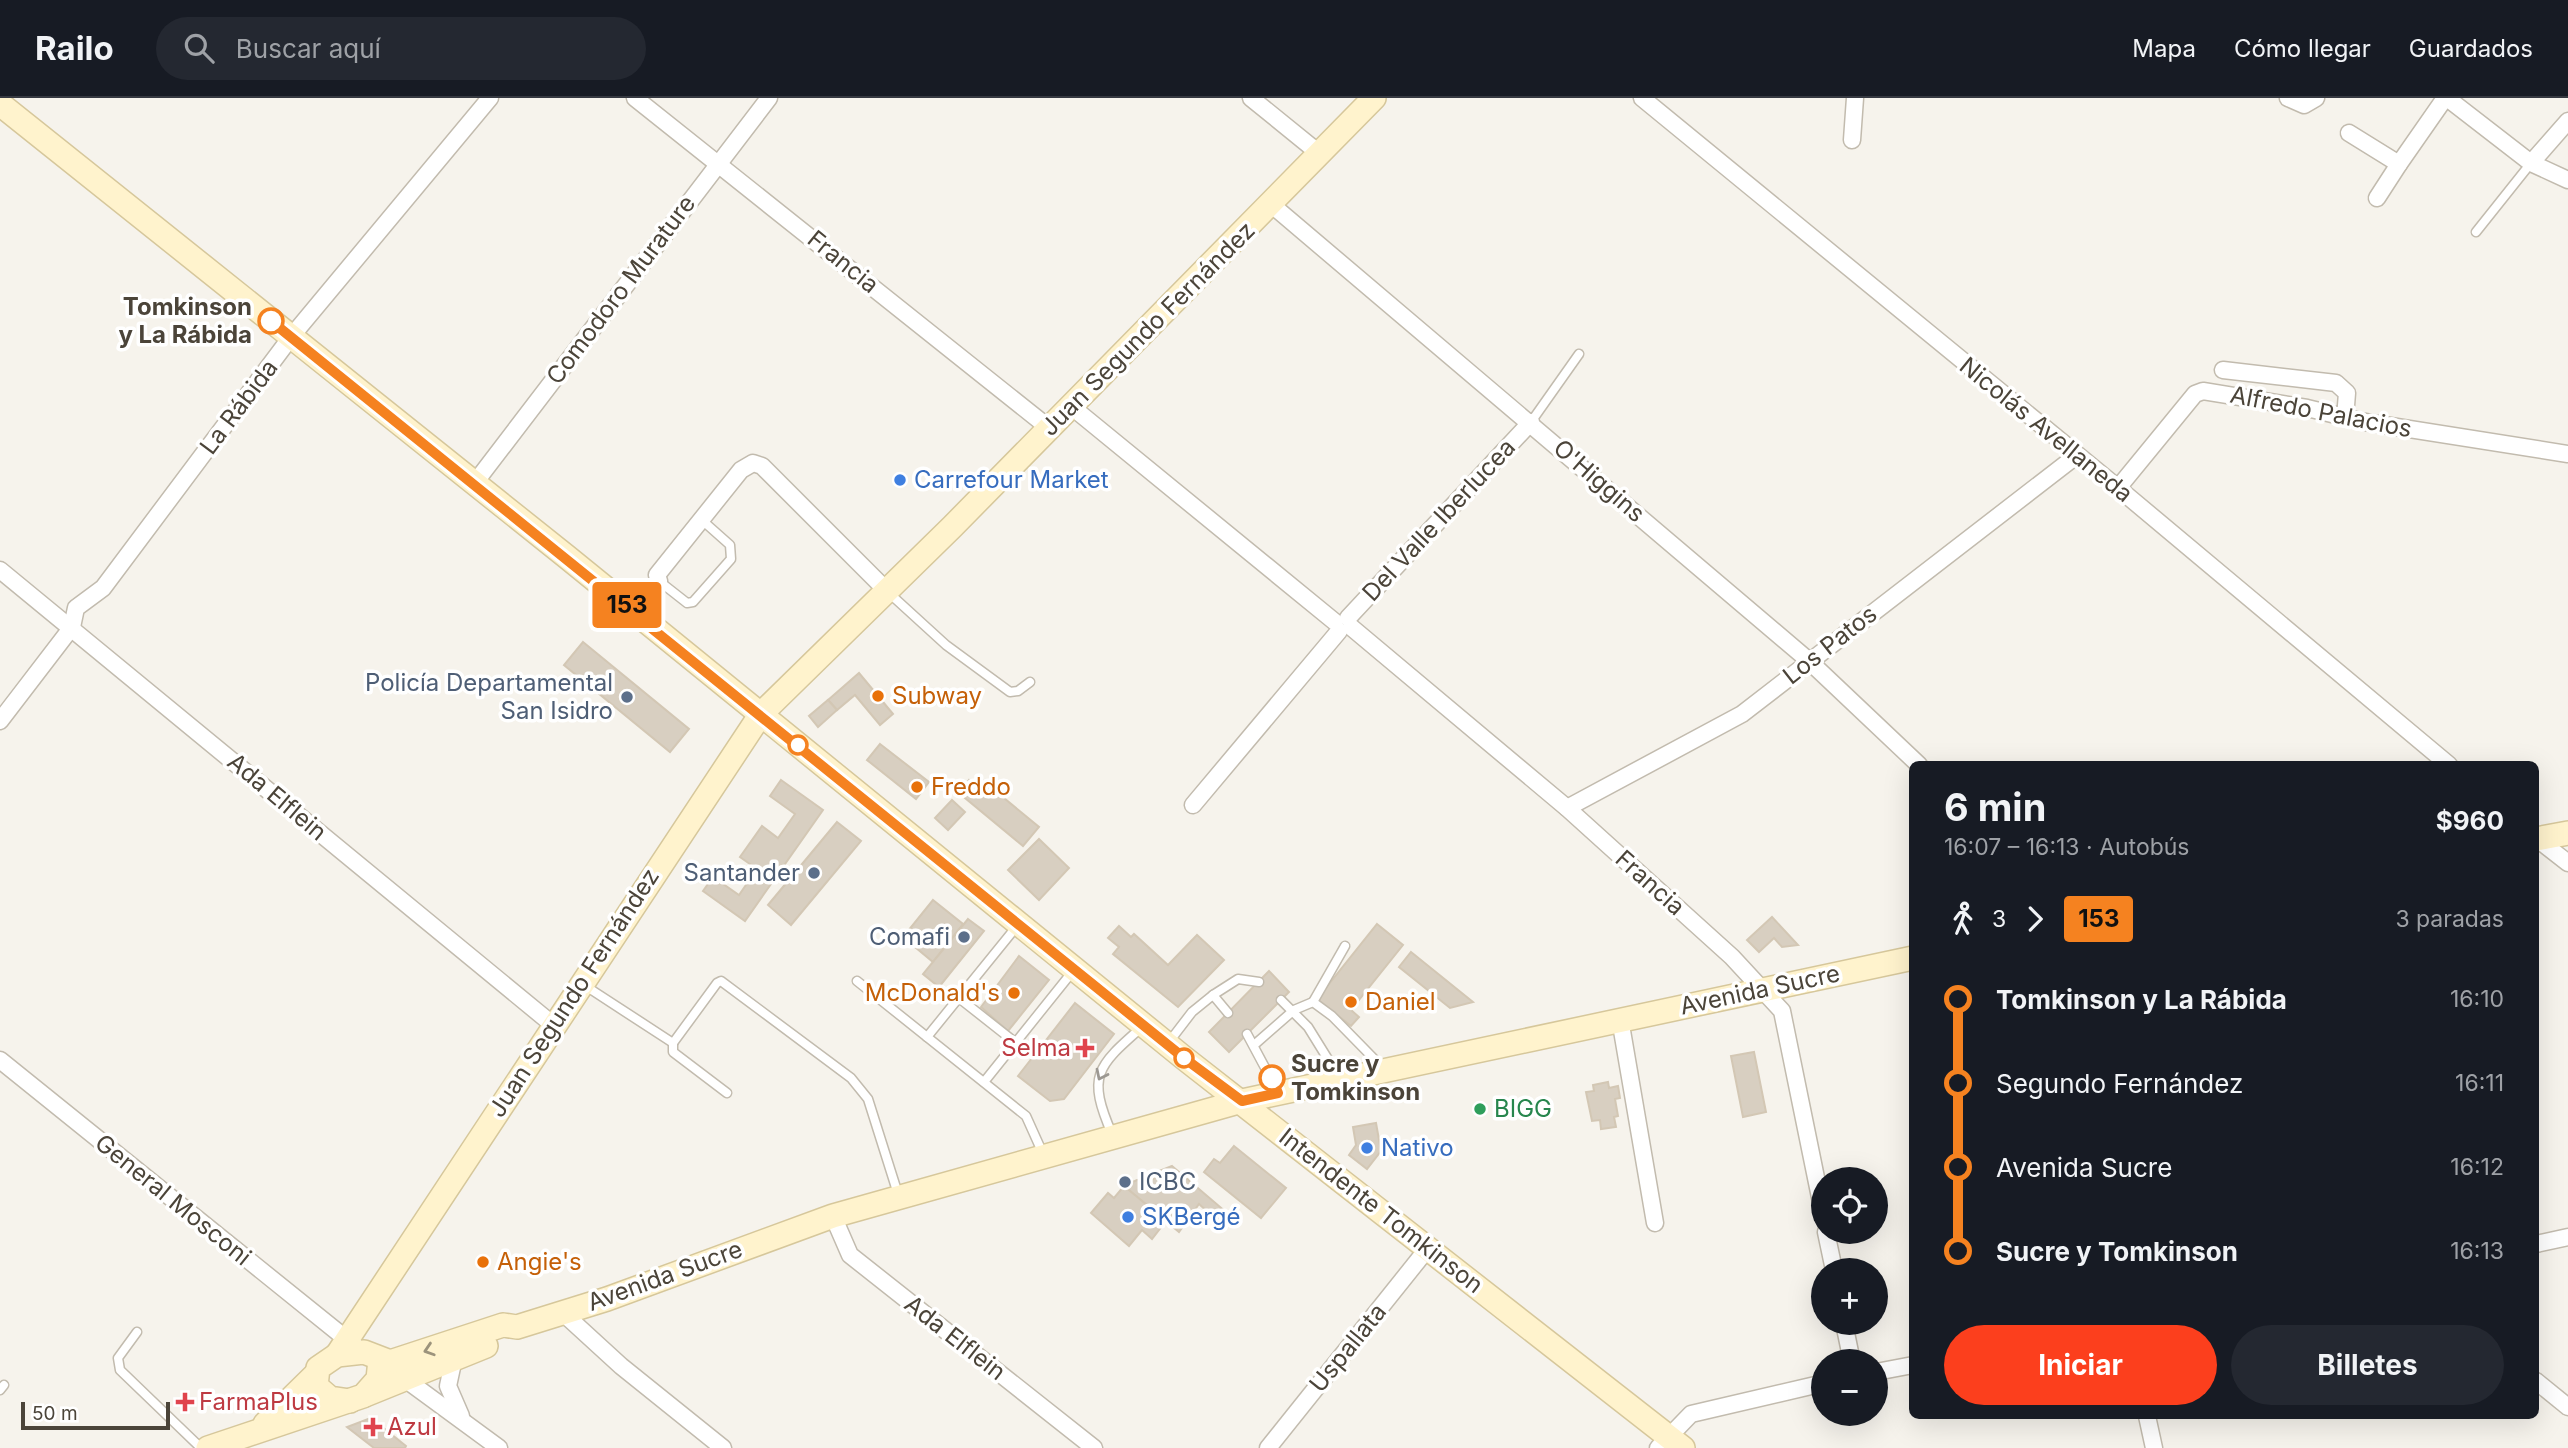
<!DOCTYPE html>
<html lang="es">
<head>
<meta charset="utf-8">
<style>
  body { margin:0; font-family:Inter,sans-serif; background:#242831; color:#f1f3f6; height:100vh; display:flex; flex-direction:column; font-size:26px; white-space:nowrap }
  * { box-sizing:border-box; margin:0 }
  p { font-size:23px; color:#9ea1a6 }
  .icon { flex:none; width:38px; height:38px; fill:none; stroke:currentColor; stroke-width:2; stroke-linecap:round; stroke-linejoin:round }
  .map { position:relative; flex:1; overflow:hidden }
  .details { position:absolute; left:1909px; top:663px; width:630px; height:658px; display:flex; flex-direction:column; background:#171b24; border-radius:10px; box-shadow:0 7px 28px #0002 }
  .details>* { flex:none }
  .badge { padding:0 14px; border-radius:5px; font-size:24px; line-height:46px }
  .tools { position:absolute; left:1811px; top:1069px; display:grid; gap:14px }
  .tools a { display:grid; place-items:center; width:77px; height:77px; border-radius:50%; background:#171b24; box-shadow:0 7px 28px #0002; font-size:35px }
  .scale { position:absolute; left:21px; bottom:18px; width:149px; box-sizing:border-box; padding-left:7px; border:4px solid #4b4439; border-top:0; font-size:19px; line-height:24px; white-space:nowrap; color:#4b4439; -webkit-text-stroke:5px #fff; paint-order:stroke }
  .map>.badge { position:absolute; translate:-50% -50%; box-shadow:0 0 0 4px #fff }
  .legs { display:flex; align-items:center; gap:10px; height:77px; padding:0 35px; font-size:23px }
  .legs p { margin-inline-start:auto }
  .summary { display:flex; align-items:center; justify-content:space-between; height:119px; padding:0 35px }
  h1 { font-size:38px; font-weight:700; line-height:52px }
  .primary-button { display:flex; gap:14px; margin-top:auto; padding:14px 35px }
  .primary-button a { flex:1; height:80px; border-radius:42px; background:#fc3f1d; color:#fff; font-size:28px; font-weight:700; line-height:80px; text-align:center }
  .primary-button a+a { background:#242831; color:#f1f3f6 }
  ul { padding:0 35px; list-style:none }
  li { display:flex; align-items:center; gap:24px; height:84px; font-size:26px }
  li i { display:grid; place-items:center; width:10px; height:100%; margin:0 9px; background:currentColor }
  li i::after { content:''; width:18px; height:18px; margin:-9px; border:5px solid; border-radius:50%; background:#171b24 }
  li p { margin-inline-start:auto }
  li:first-child i { background:linear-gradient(#0000 50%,currentColor 0) }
  li:last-child i { background:linear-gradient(currentColor 50%,#0000 0) }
  header { display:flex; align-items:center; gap:42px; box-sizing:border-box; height:98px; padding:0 35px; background:#171b24; border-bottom:2px solid #363941 }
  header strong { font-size:33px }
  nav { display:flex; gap:38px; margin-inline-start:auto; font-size:24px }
  .search { width:490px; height:63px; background:#242831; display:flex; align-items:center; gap:18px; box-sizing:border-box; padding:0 24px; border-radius:38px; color:#9ea1a6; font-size:26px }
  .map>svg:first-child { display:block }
  .building { fill:#d8cfc1; stroke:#d3c7b4; stroke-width:2 }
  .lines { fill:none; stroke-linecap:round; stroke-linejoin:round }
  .lane-casing { stroke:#c2bbae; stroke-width:11 }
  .street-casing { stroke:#c2bbae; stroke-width:19 }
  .secondary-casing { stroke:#d6c79b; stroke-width:26 }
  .lane { stroke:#fff; stroke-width:8 }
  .street { stroke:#fff; stroke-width:16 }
  .secondary { stroke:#fff3cd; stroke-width:23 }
  .oneway { stroke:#9c9892 }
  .oneway2 { stroke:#9c937c }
  .line-1-casing { stroke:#fff; stroke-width:16 }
  .line-1 { stroke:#f58220; stroke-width:10 }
  .stop-1-dot { fill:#fff; stroke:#f58220; stroke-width:3.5 }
  .shop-dot { fill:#3f7fe0; stroke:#fff; stroke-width:2.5 }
  .food-dot { fill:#e8710a; stroke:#fff; stroke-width:2.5 }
  .service-dot { fill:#5c6f8a; stroke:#fff; stroke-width:2.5 }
  .health-dot { fill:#e0444e; stroke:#fff; stroke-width:2.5 }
  .leisure-dot { fill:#2e9e5b; stroke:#fff; stroke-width:2.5 }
  .labels { text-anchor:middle; stroke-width:7; stroke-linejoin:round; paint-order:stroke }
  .street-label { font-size:24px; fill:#4b4439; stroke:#fff }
  .stop-label { font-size:24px; font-weight:bold; fill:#4b4439; stroke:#fff; text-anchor:end }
  .shop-label { font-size:24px; fill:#366cbe; stroke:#fff; text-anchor:start }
  .service-label { font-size:24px; fill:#4e5e75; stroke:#fff; text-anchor:end }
  .food-label { font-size:24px; fill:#c56008; stroke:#fff; text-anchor:start }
  .health-label { font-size:24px; fill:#be3a42; stroke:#fff; text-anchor:start }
  .leisure-label { font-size:24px; fill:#27864d; stroke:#fff; text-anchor:start }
</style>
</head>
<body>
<header>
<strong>Railo</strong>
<div class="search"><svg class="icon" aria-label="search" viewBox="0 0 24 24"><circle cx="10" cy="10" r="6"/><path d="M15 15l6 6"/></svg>Buscar aquí</div>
<nav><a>Mapa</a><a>Cómo llegar</a><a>Guardados</a></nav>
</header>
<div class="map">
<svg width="2568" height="1350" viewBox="0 0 2568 1350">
  <rect width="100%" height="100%" fill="#f6f3ec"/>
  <g class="building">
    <polygon points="583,544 689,631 670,654 564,567"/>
    <polygon points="859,575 893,616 880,627 855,597 837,612 828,602"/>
    <polygon points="828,602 837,612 818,629 809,618"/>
    <polygon points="880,646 929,684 916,701 867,662"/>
    <polygon points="981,681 1039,729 1023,748 959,695 969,682 976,688"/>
    <polygon points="781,682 823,712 745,823 703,793 713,779 739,797 757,771 740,759 762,728 778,740 795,716 770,698"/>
    <polygon points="952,702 965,714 948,732 935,720"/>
    <polygon points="837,724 861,743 791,827 768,807"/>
    <polygon points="1039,741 1069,770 1039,802 1008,772"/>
    <polygon points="933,802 963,826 933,864 903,839"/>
    <polygon points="1772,819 1798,847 1782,849 1774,840 1759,854 1747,842"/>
    <polygon points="968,821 984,833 939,889 923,876"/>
    <polygon points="1377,826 1403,847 1351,912 1359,919 1351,928 1317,901"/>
    <polygon points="1119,828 1131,839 1134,836 1168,867 1197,837 1224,862 1178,909 1113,856 1119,849 1108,840"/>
    <polygon points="1411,854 1473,904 1450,910 1399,869"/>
    <polygon points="1019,858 1049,882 1008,933 981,909"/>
    <polygon points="1269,873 1289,894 1229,954 1209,934"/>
    <polygon points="1075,905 1114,936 1064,1001 1050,1003 1018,978"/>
    <polygon points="1754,954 1766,1014 1743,1019 1731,958"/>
    <polygon points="1608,984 1609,990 1618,988 1620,1000 1615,1001 1618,1018 1614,1019 1616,1029 1601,1031 1600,1022 1592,1023 1586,994 1594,993 1593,987"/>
    <polygon points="1376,1025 1381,1053 1367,1071 1349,1057 1356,1047 1353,1029"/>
    <polygon points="1234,1048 1286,1090 1261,1120 1204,1074 1214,1061 1220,1065"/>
    <polygon points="1172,1068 1226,1114 1218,1123 1199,1106 1179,1134 1124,1088 1137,1082 1153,1081 1159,1073"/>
    <polygon points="1124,1088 1166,1123 1152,1141 1142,1132 1129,1148 1091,1115 1108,1095 1114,1100"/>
    <polygon points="371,1320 406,1348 405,1350 374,1350 347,1329"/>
  </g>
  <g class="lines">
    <defs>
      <g id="lane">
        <polyline points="2476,134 2531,65"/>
        <polyline points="1531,324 1579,256"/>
        <polyline points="659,483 687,505 693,504 731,461 730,447 703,423"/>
        <polyline points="889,495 946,547 1010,594 1018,593 1030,584"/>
        <polyline points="857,883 1026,1018 1044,1058"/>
        <polyline points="584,887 673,945 717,885 721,883 851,980 868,1001 898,1096"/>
        <polyline points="1213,897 1238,881 1259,884"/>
        <polyline points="959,900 1016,945"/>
        <polyline points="1281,902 1308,929 1339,979"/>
        <polyline points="1313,904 1345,848"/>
        <polyline points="1247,936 1277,992"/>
        <polyline points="927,939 1017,828"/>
        <polyline points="1169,944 1192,914 1213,897 1228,915"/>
        <polyline points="673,945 673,954 727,995"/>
        <polyline points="1254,947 1294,912 1313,904 1332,918 1383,970"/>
        <polyline points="984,984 1073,873"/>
        <path d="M1112 1036C1087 978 1096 969 1142 929"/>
        <polyline points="137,1234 118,1260 120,1272 201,1350"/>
        <polyline points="0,1292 4,1287"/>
      </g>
      <g id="street">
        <polyline points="635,0 1049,330"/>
        <polyline points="1251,0 1320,56"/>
        <polyline points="1642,0 2118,390 2449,667"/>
        <polyline points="2288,0 2304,7 2316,0"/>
        <polyline points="2447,0 2531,65 2568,82"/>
        <polyline points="2349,35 2399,66 2377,100"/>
        <polyline points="1852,42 1855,0"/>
        <polyline points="2531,65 2568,23"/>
        <polyline points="2399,66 2445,0"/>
        <polyline points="1272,107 1808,562 1919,667"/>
        <polyline points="2223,272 2336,285 2347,295 2345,320"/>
        <polyline points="1072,309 1335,524"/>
        <polyline points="474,386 769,0"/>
        <polyline points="2118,390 2195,296 2203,293 2307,310 2365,324 2568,356"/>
        <polyline points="0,472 552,926"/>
        <polyline points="659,483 657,477 741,372 753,365 762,368 887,493"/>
        <polyline points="1348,520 1531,324"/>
        <polyline points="1351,529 1567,710 1732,859 1782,913 1824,1119"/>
        <polyline points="0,623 72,529 76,510 103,490 291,239 490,0"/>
        <polyline points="1193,707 1339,533"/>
        <polyline points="1567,710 1742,616 2076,358"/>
        <polyline points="2536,740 2568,765"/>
        <polyline points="1620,921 1655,1125"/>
        <polyline points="0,962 355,1248"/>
        <polyline points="833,1118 850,1157 1094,1350"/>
        <polyline points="1826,1134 1834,1172"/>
        <polyline points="2536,1146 2568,1139"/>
        <polyline points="562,1214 621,1268 723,1350"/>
        <polyline points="1844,1225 1852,1264"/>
        <polyline points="454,1260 448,1288 461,1318"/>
        <polyline points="1876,1274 1913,1267"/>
        <polyline points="405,1281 499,1350"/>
        <polyline points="2536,1283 2568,1309"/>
        <polyline points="2147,1318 2154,1350"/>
        <polyline points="1268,1350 1428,1150"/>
        <polyline points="1658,1350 1691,1316 1824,1285"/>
      </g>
      <g id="secondary">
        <polyline points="0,6 567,459 1184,960 1683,1350"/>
        <polyline points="2536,741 2568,735"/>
        <polyline points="337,1257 761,616 952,429 1374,0"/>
        <polyline points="365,1297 486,1248"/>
        <polyline points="350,1303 330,1300 316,1288 318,1270 337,1257 364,1254 390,1264 503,1227 517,1229 607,1201 833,1118 1242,1003 1913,860"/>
        <polyline points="265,1326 315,1277"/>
        <polyline points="208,1350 363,1298 378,1281 380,1262"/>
      </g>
    </defs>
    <use href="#lane" class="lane-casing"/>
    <use href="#street" class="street-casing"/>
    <use href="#secondary" class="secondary-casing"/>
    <use href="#lane" class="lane"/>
    <use href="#street" class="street"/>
    <use href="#secondary" class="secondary"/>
  </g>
  <defs><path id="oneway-chevron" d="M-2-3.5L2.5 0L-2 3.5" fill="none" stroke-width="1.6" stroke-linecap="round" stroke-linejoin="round" transform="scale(1.75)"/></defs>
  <use class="oneway" href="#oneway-chevron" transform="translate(1101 977) rotate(116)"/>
  <use class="oneway2" href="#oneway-chevron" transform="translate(429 1252) rotate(162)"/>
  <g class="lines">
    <defs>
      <polyline id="line-1" points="271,223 1184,960 1242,1003 1278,995 1272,980"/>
    </defs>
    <use href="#line-1" class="line-1-casing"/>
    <use href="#line-1" class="line-1"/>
  </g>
  <g class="stop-1-dot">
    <circle cx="271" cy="223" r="12"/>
    <circle cx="798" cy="647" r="9"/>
    <circle cx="1184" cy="960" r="9"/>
    <circle cx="1272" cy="980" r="12"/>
  </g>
  <g class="shop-dot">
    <circle cx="900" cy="382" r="7"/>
    <circle cx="1367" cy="1050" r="7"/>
    <circle cx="1128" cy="1119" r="7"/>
  </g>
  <g class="food-dot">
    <circle cx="878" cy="598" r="7"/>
    <circle cx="917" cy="689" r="7"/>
    <circle cx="1014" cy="895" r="7"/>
    <circle cx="1351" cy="904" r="7"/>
    <circle cx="483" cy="1164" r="7"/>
  </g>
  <g class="service-dot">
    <circle cx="627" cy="599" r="7"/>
    <circle cx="814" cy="775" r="7"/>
    <circle cx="964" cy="839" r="7"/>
    <circle cx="1125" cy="1084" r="7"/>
  </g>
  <g class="health-dot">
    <path d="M1081.5 939.5h7v7h7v7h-7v7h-7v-7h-7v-7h7z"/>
    <path d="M181.5 1293.5h7v7h7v7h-7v7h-7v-7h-7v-7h7z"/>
    <path d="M369.5 1318.5h7v7h7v7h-7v7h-7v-7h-7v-7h7z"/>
  </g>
  <circle class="leisure-dot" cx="1480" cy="1011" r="7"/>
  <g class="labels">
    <g class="street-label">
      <text transform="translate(843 164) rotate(39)" y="8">Francia</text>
      <text transform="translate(621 192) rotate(-53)" y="8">Comodoro Murature</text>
      <text transform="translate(1148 231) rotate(-45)" y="8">Juan Segundo Fernández</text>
      <text transform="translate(239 309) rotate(-53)" y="8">La Rábida</text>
      <text transform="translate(2321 314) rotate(11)" y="8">Alfredo Palacios</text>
      <text transform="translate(2046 332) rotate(39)" y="8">Nicolás Avellaneda</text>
      <text transform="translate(1599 383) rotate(41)" y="8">O'Higgins</text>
      <text transform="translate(1439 422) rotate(-47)" y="8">Del Valle Iberlucea</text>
      <text transform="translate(1830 547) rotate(-38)" y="8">Los Patos</text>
      <text transform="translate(277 699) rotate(40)" y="8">Ada Elflein</text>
      <text transform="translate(1650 785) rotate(42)" y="8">Francia</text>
      <text transform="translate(1760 892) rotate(-12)" y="8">Avenida Sucre</text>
      <text transform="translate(574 895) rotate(-57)" y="8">Juan Segundo Fernández</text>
      <text transform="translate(173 1102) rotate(39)" y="8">General Mosconi</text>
      <text transform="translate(1381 1113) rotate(38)" y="8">Intendente Tomkinson</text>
      <text transform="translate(665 1178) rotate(-20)" y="8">Avenida Sucre</text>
      <text transform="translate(955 1240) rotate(38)" y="8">Ada Elflein</text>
      <text transform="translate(1348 1250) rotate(-51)" y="8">Uspallata</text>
    </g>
    <g class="stop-label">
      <text x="252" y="217">Tomkinson<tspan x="252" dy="28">y La Rábida</tspan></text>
      <text x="1291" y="974" text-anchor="start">Sucre y<tspan x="1291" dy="28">Tomkinson</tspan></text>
    </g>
    <g class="shop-label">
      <text x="914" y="390">Carrefour Market</text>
      <text x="1381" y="1058">Nativo</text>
      <text x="1142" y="1127">SKBergé</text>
    </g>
    <g class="service-label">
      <text x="613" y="593">Policía Departamental<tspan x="613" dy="28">San Isidro</tspan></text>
      <text x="800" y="783">Santander</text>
      <text x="950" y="847">Comafi</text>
      <text x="1139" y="1092" text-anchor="start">ICBC</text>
    </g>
    <g class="food-label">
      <text x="892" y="606">Subway</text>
      <text x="931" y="697">Freddo</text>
      <text x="1000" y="903" text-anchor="end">McDonald's</text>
      <text x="1365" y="912">Daniel</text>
      <text x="497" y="1172">Angie's</text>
    </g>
    <g class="health-label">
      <text x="1071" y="958" text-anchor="end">Selma</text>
      <text x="199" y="1312">FarmaPlus</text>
      <text x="387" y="1337">Azul</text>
    </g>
    <g class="leisure-label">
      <text x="1494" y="1019">BIGG</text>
    </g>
  </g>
</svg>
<div class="tools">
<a><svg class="icon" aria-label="locate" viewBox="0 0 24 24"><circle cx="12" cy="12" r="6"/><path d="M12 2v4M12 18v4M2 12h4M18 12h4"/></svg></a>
<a>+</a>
<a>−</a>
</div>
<div class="scale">50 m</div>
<b class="badge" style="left:627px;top:507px;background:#f58220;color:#111">153</b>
<section class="details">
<div class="summary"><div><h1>6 min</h1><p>16:07 – 16:13 · Autobús</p></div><b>$960</b></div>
<div class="legs"><svg class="icon" aria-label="walk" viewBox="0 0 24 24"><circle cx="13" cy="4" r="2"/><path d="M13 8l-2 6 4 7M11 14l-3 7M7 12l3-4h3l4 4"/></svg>3<svg class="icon" aria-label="forward" viewBox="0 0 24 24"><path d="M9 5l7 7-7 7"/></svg><b class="badge" style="background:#f58220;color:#111">153</b><p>3 paradas</p></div>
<ul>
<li><i style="color:#f58220"></i><b>Tomkinson y La Rábida</b><p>16:10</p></li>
<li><i style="color:#f58220"></i><span>Segundo Fernández</span><p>16:11</p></li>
<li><i style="color:#f58220"></i><span>Avenida Sucre</span><p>16:12</p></li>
<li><i style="color:#f58220"></i><b>Sucre y Tomkinson</b><p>16:13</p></li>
</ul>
<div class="primary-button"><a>Iniciar</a><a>Billetes</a></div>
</section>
</div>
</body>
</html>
